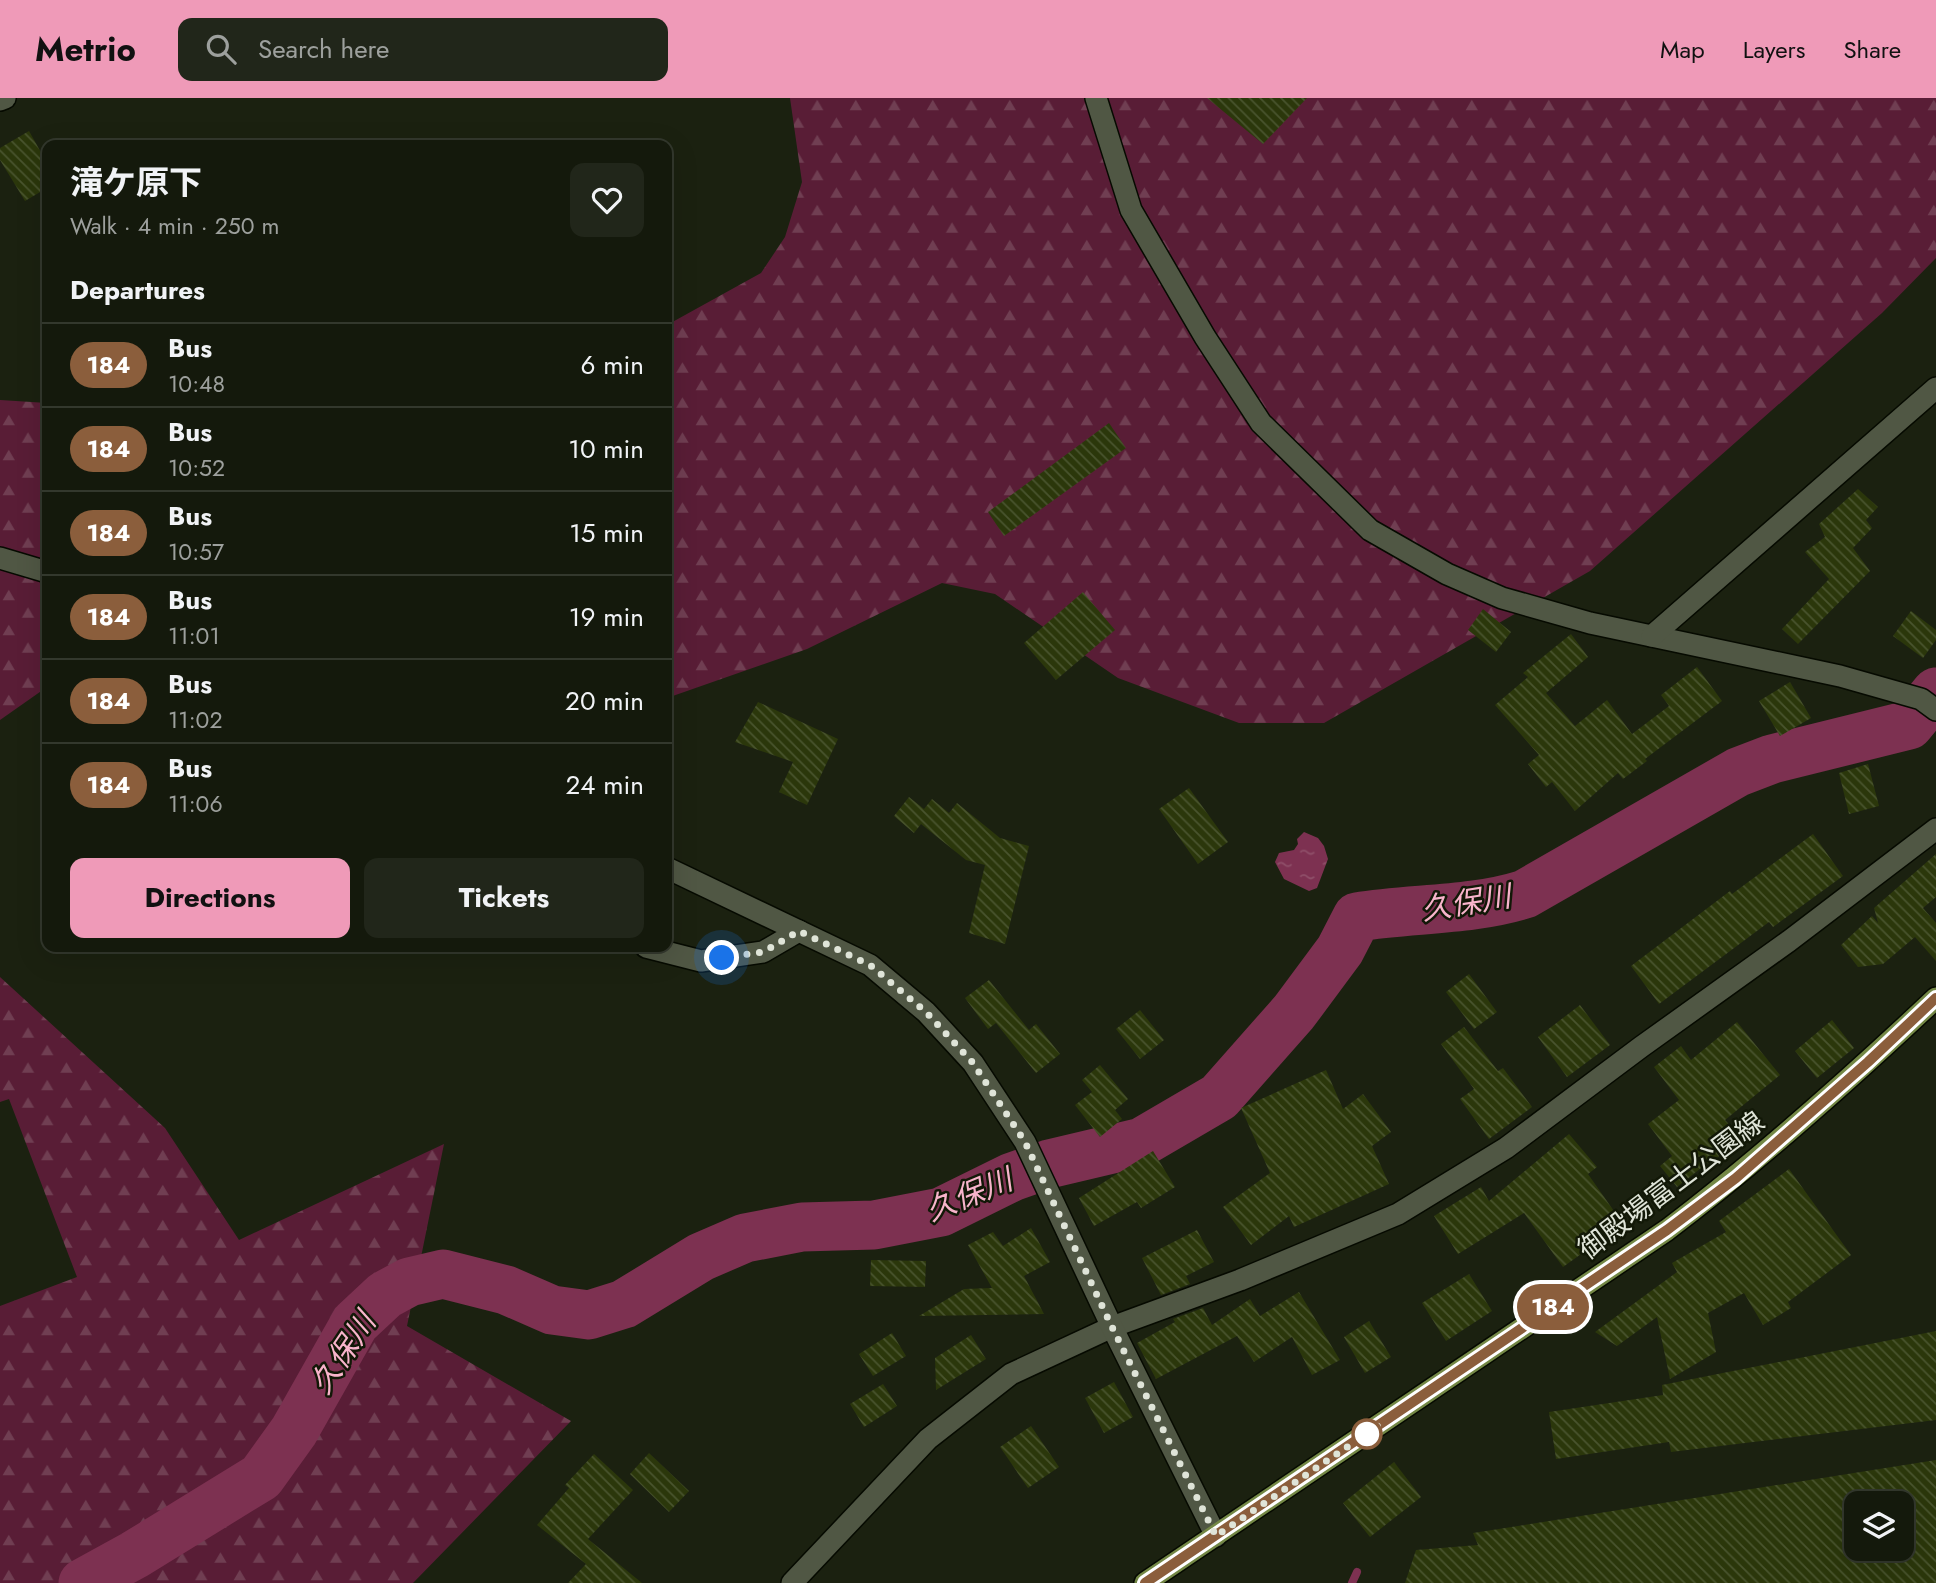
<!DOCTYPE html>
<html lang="en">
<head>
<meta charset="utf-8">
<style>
  body { margin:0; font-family:Jost,"Noto Sans JP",sans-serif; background:#21261a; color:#f1f3f6; height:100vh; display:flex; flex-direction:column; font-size:26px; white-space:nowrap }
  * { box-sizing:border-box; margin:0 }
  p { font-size:23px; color:#9da09d }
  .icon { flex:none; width:38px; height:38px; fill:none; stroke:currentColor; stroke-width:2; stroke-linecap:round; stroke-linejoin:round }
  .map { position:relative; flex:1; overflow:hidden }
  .side { position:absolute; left:42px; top:42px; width:630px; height:812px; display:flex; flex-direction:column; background:#14190c; border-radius:14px; box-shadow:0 7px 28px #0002,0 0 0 2px #33382d }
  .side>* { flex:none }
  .badge { padding:0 14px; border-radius:23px; font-size:24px; line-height:46px }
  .controls { position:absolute; left:1844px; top:1393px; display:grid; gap:14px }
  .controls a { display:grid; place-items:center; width:70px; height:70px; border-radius:14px; background:#14190c; box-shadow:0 7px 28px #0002,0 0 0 2px #33382d; font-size:35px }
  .you { position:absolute; width:35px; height:35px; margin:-18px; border:5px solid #fff; border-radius:50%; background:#1a73e8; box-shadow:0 0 0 10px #1a73e833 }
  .map>.badge { position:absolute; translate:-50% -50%; box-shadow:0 0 0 4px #fff }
  h2 { padding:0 28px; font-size:26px; line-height:63px }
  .round { display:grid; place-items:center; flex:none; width:74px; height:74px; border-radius:14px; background:#21261a }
  .summary { display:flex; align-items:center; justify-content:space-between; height:119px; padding:0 28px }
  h1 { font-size:33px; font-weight:700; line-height:52px }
  .button { display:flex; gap:14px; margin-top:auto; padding:14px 28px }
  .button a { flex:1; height:80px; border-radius:14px; background:#ef9ab8; color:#111; font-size:28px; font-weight:700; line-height:80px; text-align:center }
  .button a+a { background:#21261a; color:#f1f3f6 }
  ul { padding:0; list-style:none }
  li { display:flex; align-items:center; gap:21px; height:84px; padding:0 28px; border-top:2px solid #33382d }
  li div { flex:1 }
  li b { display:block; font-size:26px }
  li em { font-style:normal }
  li .badge { min-width:77px; font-weight:700; text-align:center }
  header { display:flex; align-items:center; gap:42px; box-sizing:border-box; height:98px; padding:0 35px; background:#ef9ab8; color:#111 }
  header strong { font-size:33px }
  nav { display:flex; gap:38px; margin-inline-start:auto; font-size:24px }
  .search { width:490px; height:63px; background:#21261a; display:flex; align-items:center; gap:18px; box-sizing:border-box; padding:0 24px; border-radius:14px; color:#9da09d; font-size:26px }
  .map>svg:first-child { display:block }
  .forest { fill:url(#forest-firs) }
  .water { fill:url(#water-ripples) }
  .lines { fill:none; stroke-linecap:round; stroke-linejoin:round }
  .stream { stroke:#7d3151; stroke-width:8 }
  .river { stroke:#7d3151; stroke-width:49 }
  .building { fill:url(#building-back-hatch); fill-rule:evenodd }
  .street-casing { stroke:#060a00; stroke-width:24 }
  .secondary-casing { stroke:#060a00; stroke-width:24 }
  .primary-casing { stroke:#060a00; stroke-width:24 }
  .street { stroke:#505744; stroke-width:21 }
  .secondary { stroke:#505744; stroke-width:21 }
  .primary { stroke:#738745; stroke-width:21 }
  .line-casing { stroke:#fff; stroke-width:16 }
  .line { stroke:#8b5e3c; stroke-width:10 }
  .walk { stroke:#dfe4d8; stroke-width:7; stroke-dasharray:0 12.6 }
  .stop-dot { fill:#fff; stroke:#8b5e3c; stroke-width:3.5 }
  .labels { text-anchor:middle; stroke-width:5; stroke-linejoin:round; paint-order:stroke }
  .street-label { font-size:28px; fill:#dfe4d8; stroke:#121807 }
  .water-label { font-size:30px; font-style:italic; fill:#f8b4cb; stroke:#121807 }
</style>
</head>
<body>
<header>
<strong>Metrio</strong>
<div class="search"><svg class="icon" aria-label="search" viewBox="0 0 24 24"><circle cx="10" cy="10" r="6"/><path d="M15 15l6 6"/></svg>Search here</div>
<nav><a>Map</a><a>Layers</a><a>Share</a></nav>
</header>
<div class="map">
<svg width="1936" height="1485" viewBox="0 0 1936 1485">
  <defs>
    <pattern id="forest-firs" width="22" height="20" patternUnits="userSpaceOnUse" patternTransform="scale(1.75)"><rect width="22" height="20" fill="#591d36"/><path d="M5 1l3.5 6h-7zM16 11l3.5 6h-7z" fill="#703e52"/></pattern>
    <pattern id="water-ripples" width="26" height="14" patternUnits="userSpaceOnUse" patternTransform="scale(1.75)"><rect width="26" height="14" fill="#7d3151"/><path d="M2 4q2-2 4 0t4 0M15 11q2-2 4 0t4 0" fill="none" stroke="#8f4f69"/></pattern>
    <pattern id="building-back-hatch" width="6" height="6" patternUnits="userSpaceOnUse" patternTransform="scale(1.75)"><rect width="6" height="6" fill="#2b370b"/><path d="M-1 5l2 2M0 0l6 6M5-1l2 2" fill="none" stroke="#49542e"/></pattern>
  </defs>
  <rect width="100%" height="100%" fill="#1b2110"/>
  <g class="forest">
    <polygon points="790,0 1936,0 1936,160 1882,215 1590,473 1324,625 1239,625 1118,580 995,496 942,485 807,551 667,600 667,227 761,175 785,139 802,84"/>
    <polygon points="0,302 47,305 47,589 0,622"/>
    <polygon points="0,879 165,1030 239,1142 444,1046 407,1228 571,1323 413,1485 0,1485 0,1208 77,1179 9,1001 0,1004"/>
  </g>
  <polygon class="water" points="1304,734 1318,740 1324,748 1328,761 1317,790 1309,793 1284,781 1275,764 1279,755 1294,752 1298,746 1297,741"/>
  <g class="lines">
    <polyline class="stream" points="1352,1485 1357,1474"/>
    <path class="river" d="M83 1485 134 1457 261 1379 294 1333 355 1225 385 1197 409 1184 443 1176 506 1192 552 1212 589 1217 624 1206 701 1159 745 1140 802 1129 874 1127 941 1114 1012 1079 1049 1066 1142 1044 1219 999 1294 914 1340 852 1357 819C1413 810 1471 813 1525 796L1738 674 1772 661 1909 627 1936 594"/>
  </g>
  <g class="building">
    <polygon points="1207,0 1307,0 1263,46"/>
    <polygon points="29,33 47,65 47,90 25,103 0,62 0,50"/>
    <polygon points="1109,325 1126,350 1004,438 988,414"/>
    <polygon points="1858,391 1878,409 1866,422 1872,430 1853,450 1870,473 1798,546 1782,531 1829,481 1805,454 1825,439 1819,426"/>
    <polygon points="1083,494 1115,532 1056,582 1024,545"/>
    <polygon points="1483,511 1511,534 1496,554 1468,532"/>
    <polygon points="1911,513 1936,532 1936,542 1923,560 1893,538"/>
    <polygon points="1571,536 1588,559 1546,595 1575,628 1607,602 1632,636 1669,608 1661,597 1697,569 1722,603 1645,661 1647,663 1623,681 1618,675 1575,713 1552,684 1546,689 1528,666 1539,657 1495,607 1528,579 1523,575"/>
    <polygon points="1790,584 1811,620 1780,638 1759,603"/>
    <polygon points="758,604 838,641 807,707 779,694 793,664 735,644"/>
    <polygon points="1868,666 1879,708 1849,716 1839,675"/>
    <polygon points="1189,690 1228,744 1198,766 1159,711"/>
    <polygon points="909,699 924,711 932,701 949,715 957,705 1000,740 1029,748 1005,846 969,835 985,767 966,762 921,726 914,735 894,718"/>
    <polygon points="1813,736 1843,778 1773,829 1769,824 1659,906 1631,868 1730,793 1732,796"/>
    <polygon points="1936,756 1936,799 1923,810 1936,825 1936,863 1915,839 1883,866 1858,869 1841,847 1872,818 1878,825 1874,810"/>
    <polygon points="1469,876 1497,914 1474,931 1446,894"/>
    <polygon points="989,882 1029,932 1036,926 1060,956 1036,975 996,925 988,931 965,900"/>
    <polygon points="1580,907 1610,947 1567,979 1538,939"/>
    <polygon points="1140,912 1164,942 1140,961 1116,931"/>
    <polygon points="1832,922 1854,950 1817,980 1795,953"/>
    <polygon points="1737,924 1780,977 1725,1022 1741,1039 1717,1060 1715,1059 1677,1089 1660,1068 1672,1058 1648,1026 1679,1002 1654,969 1681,948 1691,962"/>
    <polygon points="1464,929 1498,973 1503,970 1532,1009 1489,1041 1460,1001 1474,991 1441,946"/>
    <polygon points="1100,967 1128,1001 1115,1012 1122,1021 1100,1039 1075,1007 1092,994 1082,982"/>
    <polygon points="1326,972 1343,1011 1363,996 1391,1034 1372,1048 1389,1086 1294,1129 1289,1118 1251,1147 1223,1109 1270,1075 1241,1010"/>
    <polygon points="1569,1036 1597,1069 1588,1076 1623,1126 1563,1169 1524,1115 1458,1156 1434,1118 1481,1089 1489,1103"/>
    <polygon points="1153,1053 1175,1089 1141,1110 1137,1104 1094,1128 1079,1100"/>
    <polygon points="1789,1071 1851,1157 1788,1204 1791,1210 1763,1227 1744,1195 1708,1215 1716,1254 1670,1281 1657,1219 1617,1248 1595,1234 1677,1174 1672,1165 1726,1134 1719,1123"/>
    <polygon points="1031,1130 1050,1164 1024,1178 1044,1216 919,1218 964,1191 992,1190 968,1147 993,1134 1003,1148"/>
    <polygon points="1197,1132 1214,1164 1186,1178 1190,1186 1161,1197 1142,1160"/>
    <polygon points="871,1162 926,1163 925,1189 870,1188"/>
    <polygon points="1469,1176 1492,1213 1446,1243 1422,1205"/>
    <polygon points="1299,1194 1340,1262 1312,1277 1292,1239 1254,1264 1237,1238 1156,1281 1137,1245 1175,1224 1173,1221 1203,1210 1212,1227 1250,1201 1260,1218"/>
    <polygon points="1369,1223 1391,1259 1365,1275 1344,1239"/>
    <polygon points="1936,1233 1936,1322 1671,1354 1669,1344 1556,1361 1549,1314 1663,1297 1662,1287"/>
    <polygon points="892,1235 906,1258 873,1278 859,1256"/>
    <polygon points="971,1237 986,1261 936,1292 935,1260"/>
    <polygon points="1114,1284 1133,1319 1104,1335 1085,1300"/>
    <polygon points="883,1286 897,1308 864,1329 850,1306"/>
    <polygon points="1031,1328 1059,1369 1028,1390 1000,1349"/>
    <polygon points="649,1355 689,1393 669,1414 630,1376"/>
    <polygon points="594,1356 633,1392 588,1441 642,1485 568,1485 586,1466 537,1427 569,1390 565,1387"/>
    <path d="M1936 1362V1485H1405L1416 1452 1478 1447 1473 1435ZM1857 1405H1902V1451H1857Z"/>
    <polygon points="1394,1364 1421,1399 1370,1439 1343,1405"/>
  </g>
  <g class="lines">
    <defs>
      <g id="street">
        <polyline points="1096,0 1131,112 1205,239 1261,325 1370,432 1447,476 1502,500 1590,525 1840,578 1921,601 1936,612"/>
        <polyline points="0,2 5,0"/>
        <polyline points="1652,538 1936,290"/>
        <polyline points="646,849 701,863 763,854 799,833"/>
        <polyline points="792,1485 928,1341 1011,1276 1112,1229 1240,1182 1398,1116 1506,1050 1641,949 1789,843 1936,731"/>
      </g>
      <g id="secondary">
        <polyline points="0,460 47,474"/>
        <polyline points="667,770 870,867 926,914 973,965 1025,1044 1112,1229 1216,1438"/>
      </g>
      <path id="primary" d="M1145 1485 1667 1132C1762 1060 1850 981 1936 900"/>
    </defs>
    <use href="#street" class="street-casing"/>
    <use href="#secondary" class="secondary-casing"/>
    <use href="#primary" class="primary-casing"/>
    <use href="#street" class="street"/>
    <use href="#secondary" class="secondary"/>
    <use href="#primary" class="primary"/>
  </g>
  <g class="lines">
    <defs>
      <polyline id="line" points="1145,1485 1667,1132 1736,1080 1868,964 1936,900"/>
    </defs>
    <use href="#line" class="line-casing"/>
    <use href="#line" class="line"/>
    <polyline class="walk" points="722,860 763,854 799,833 870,867 926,914 973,965 1025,1044 1112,1229 1216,1438 1378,1328 1367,1336"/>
  </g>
  <circle class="stop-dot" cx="1367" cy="1336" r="14"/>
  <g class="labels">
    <g class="street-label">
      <text transform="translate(1671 1087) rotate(-37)" y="10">御殿場富士公園線</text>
    </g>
    <g class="water-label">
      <text transform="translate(1466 805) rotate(-9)" y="10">久保川</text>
      <text transform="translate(969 1097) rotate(-22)" y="10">久保川</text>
      <text transform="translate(343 1255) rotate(-56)" y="10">久保川</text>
    </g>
  </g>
</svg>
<div class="controls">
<a><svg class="icon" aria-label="layers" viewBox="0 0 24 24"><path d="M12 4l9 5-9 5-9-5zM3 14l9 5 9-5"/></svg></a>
</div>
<div class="you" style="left:722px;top:860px"></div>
<b class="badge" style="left:1553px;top:1209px;background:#8b5e3c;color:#fff">184</b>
<section class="side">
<div class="summary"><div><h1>滝ケ原下</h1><p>Walk · 4 min · 250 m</p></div><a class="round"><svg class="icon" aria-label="heart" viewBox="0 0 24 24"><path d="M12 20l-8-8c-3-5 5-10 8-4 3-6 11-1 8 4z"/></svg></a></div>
<h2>Departures</h2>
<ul>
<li><span class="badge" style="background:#8b5e3c;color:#fff">184</span><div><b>Bus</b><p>10:48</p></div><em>6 min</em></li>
<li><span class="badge" style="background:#8b5e3c;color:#fff">184</span><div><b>Bus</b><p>10:52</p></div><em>10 min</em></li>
<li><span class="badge" style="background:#8b5e3c;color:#fff">184</span><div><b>Bus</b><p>10:57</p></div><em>15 min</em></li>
<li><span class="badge" style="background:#8b5e3c;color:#fff">184</span><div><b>Bus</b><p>11:01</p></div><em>19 min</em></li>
<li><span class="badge" style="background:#8b5e3c;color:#fff">184</span><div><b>Bus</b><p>11:02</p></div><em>20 min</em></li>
<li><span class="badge" style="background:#8b5e3c;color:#fff">184</span><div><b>Bus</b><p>11:06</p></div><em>24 min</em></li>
</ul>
<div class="button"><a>Directions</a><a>Tickets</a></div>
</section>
</div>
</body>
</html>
